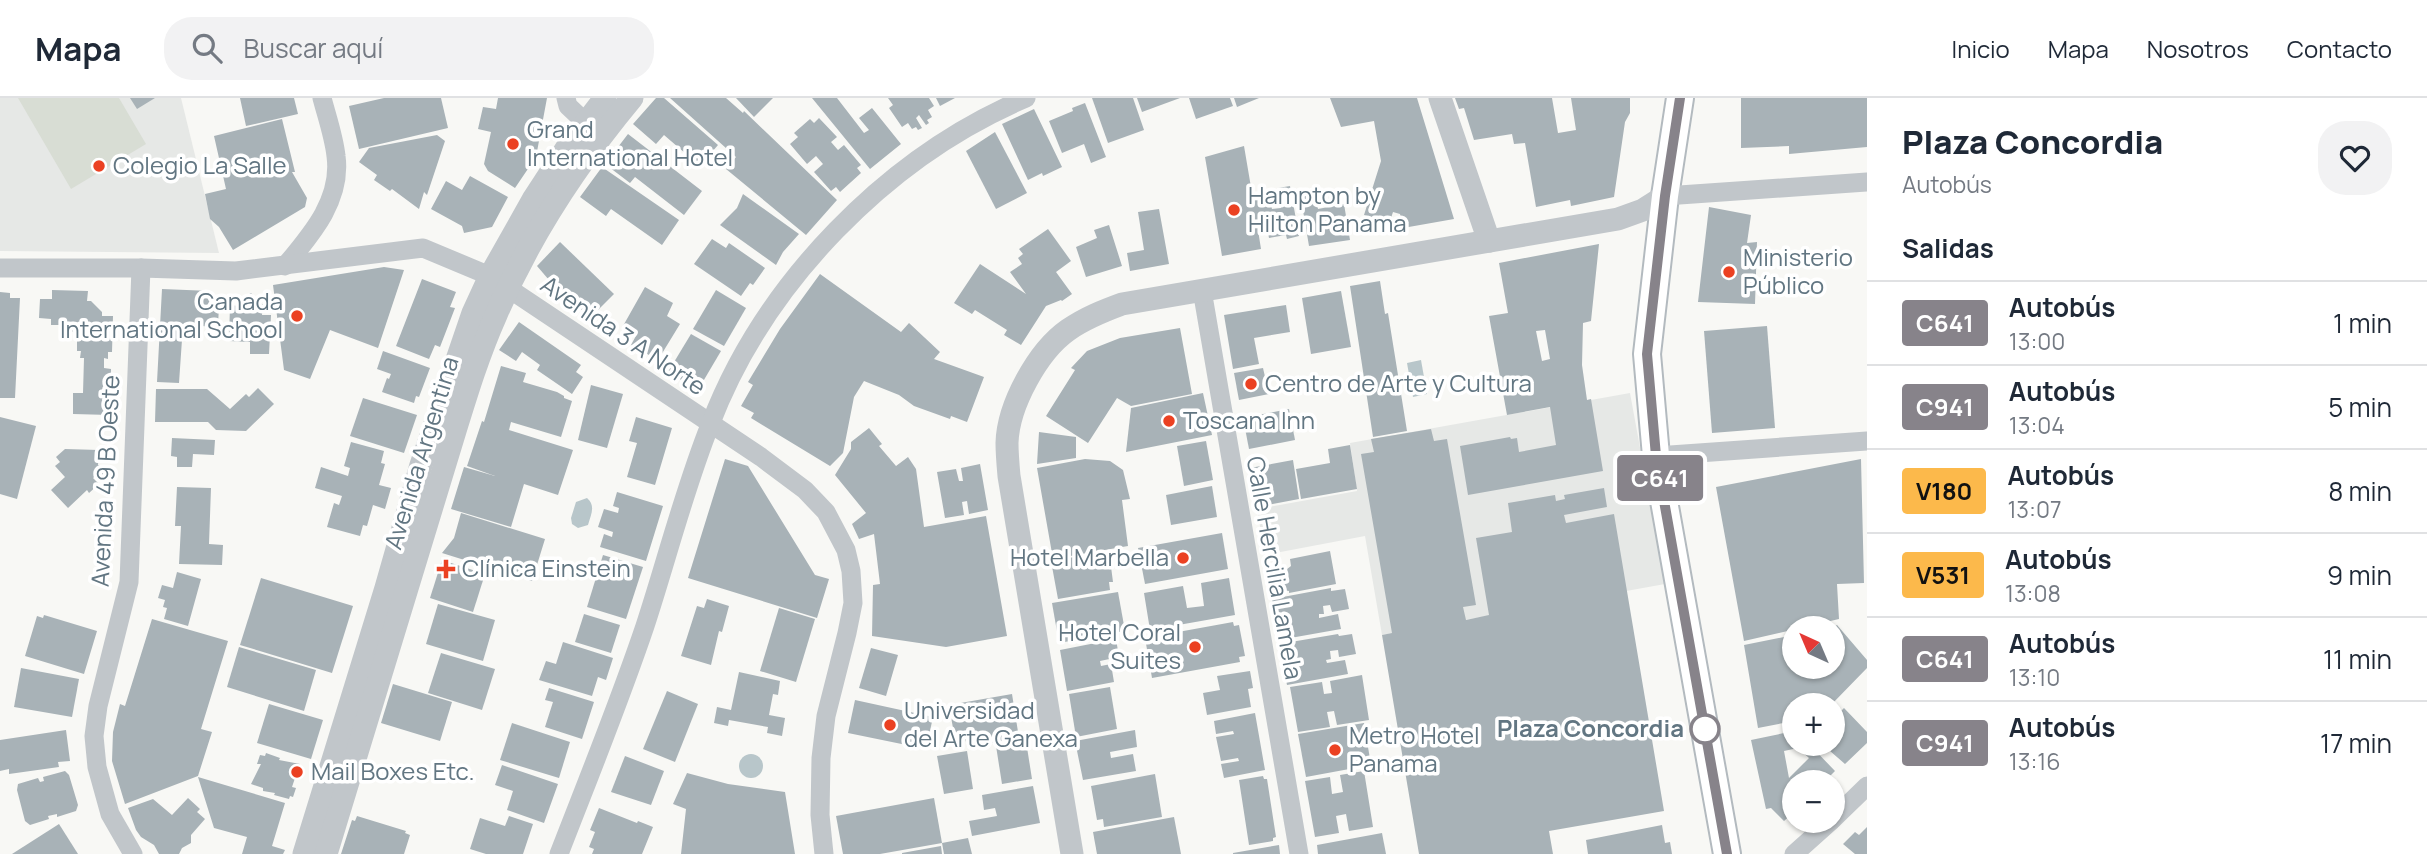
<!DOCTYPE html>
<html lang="es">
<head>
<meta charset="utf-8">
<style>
  body { margin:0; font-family:Manrope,sans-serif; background:#f2f2f3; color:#1f2937; height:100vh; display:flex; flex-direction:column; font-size:26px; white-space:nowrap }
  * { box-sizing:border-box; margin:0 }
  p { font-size:23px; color:#747a83 }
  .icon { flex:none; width:38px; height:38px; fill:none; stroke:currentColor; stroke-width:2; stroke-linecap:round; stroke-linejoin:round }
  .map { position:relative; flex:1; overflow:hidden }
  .sheet { display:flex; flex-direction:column; background:#fff; width:560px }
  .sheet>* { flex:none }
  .badge { padding:0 14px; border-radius:5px; font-size:24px; line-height:46px }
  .needle { width:46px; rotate:316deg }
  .tools { position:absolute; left:1782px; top:518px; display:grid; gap:14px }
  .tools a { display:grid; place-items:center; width:63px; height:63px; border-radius:50%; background:#fff; box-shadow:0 2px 5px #0004; font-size:35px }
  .map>.badge { position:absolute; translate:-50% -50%; box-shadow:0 0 0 4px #fff }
  h2 { padding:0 35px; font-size:26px; line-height:63px }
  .round { display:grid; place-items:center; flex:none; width:74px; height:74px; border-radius:28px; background:#f2f2f3 }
  .headline { display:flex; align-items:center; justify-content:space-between; height:119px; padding:0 35px }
  h1 { font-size:33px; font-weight:800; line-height:52px }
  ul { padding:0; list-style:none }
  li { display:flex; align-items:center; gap:21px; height:84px; padding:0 35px; border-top:2px solid #e0e1e3 }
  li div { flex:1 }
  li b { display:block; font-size:26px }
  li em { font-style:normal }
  li .badge { min-width:77px; font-weight:700; text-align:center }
  header { display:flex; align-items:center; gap:42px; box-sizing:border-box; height:98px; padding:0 35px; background:#fff; border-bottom:2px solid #e0e1e3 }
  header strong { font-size:33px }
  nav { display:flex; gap:38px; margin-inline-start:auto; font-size:24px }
  .search { width:490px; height:63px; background:#f2f2f3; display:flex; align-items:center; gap:18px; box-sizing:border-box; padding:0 24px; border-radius:28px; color:#747a83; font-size:26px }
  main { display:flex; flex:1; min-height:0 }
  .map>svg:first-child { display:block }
  .built { fill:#e6e8e6 }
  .green { fill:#d8ddd4 }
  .water { fill:#b8c6ca }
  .building { fill:#a8b2b7; fill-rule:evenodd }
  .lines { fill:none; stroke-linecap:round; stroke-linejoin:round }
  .secondary-casing { stroke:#b3babf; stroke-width:30 }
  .minor { stroke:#c1c6ca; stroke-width:19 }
  .tertiary { stroke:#c1c6ca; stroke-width:23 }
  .secondary { stroke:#fff; stroke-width:26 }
  .line-casing { stroke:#fff; stroke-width:16 }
  .line { stroke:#87838a; stroke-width:10 }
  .poi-dot { fill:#eb4122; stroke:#fff; stroke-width:2.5 }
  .stop-dot { fill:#fff; stroke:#87838a; stroke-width:3.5 }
  .labels { text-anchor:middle; stroke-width:7; stroke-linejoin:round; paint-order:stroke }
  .poi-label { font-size:24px; fill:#627682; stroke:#fff; text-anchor:start }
  .street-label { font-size:24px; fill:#627682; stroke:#fff }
  .stop-label { font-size:24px; font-weight:bold; fill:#627682; stroke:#fff; text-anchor:end }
</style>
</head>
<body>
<header>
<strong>Mapa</strong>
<div class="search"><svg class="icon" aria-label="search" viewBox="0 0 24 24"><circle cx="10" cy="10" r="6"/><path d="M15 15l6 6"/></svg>Buscar aquí</div>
<nav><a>Inicio</a><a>Mapa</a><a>Nosotros</a><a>Contacto</a></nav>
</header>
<main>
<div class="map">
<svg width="1867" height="756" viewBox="0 0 1867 756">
  <rect width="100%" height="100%" fill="#f8f8f5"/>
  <g class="built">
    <polygon points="0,0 181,0 219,155 0,153"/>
    <polygon points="1630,295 1665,486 1382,537 1365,438 1265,457 1257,411 1357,393 1350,345"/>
  </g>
  <polygon class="green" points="18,0 119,0 146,46 71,91"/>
  <g class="water">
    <polygon points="1421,262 1427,296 1413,299 1407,265"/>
    <path d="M587 400C596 408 591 416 588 427L578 430 572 426 571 420 576 404Z"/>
    <circle cx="751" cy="668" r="12"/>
  </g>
  <g class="building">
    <polygon points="130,0 155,0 137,11"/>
    <polygon points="240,0 294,0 298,16 246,28"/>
    <polygon points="384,0 441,0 448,30 359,51 349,8"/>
    <polygon points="498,0 547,0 536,59 515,90 488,73 484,66 491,34 478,31 483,9 496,11"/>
    <polygon points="656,0 664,0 718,47 700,68 664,37 656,46 633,26"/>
    <polygon points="670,0 726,0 743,15 744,13 837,102 806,137 726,71 736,59"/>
    <polygon points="736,0 773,0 754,19"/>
    <polygon points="812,0 837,0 864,35 869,32 859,20 872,10 901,46 870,71"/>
    <polygon points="888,0 929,0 934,8 928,12 932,19 927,22 929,25 926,27 919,17 916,20 922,30 918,32 916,29 912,31 908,25 902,29 889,10 893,7"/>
    <polygon points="936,0 955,0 940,8"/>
    <polygon points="1092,0 1133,0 1144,32 1108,45"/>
    <polygon points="1137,0 1180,0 1142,14"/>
    <polygon points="1189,0 1230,0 1233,8 1196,21"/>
    <polygon points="1234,0 1259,0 1237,9"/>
    <polygon points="1330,0 1417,0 1454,121 1403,130 1400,116 1393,114 1389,126 1364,117 1381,63 1374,23 1341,29"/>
    <polygon points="1455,0 1552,0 1558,35 1576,32 1571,0 1630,0 1630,15 1625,24 1614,99 1571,108 1570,102 1536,109 1525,45 1514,46 1512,36 1474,42 1464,10 1459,11"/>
    <polygon points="1741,0 1867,0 1867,49 1789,56 1789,48 1741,50"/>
    <polygon points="1085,5 1106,59 1091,65 1084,46 1062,55 1049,23 1073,13 1072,10"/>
    <polygon points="1034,11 1062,69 1043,78 1042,75 1028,82 1002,26"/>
    <polygon points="819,20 837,39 831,44 838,52 844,47 861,67 857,70 861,75 840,94 836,89 831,93 814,74 823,66 816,58 807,66 790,46 798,39 794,35 810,21 814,25"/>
    <polygon points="282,21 295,74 292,74 307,100 305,109 233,152 219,129 210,121 205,96 226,91 214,38"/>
    <polygon points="995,34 1027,95 996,111 966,53"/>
    <polygon points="628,36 702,93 684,117 635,79 630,85 605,66"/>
    <polygon points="437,37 445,43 427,97 424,94 419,111 392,91 390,93 374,82 377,77 359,64 369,50"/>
    <polygon points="1244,48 1253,101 1269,98 1272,111 1281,110 1278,90 1290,88 1299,138 1287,141 1286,137 1269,140 1267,130 1258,132 1261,151 1222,158 1205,59"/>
    <polygon points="602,69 679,122 662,147 611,111 606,118 580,99"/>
    <polygon points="470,78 508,99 492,129 464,135 462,128 431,111 446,83 462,92"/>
    <polygon points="1315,93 1318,111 1344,106 1350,142 1309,148 1300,95"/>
    <polygon points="743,96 799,136 783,154 776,167 720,127 737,110"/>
    <polygon points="1709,109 1751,117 1747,145 1757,144 1755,206 1698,204"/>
    <polygon points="1159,111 1169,166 1130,173 1127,155 1144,152 1138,114"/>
    <polygon points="1109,127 1122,168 1086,179 1076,149 1097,140 1094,132"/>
    <polygon points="1048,131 1071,163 1056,174 1072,196 1062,203 1061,202 1046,208 1021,247 1004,237 1007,232 975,212 972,216 954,205 980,166 1026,196 1010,174 1022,166 1018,160 1023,156 1019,151"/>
    <polygon points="712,141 726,150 729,145 765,170 753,187 750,185 741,198 694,166"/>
    <polygon points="560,144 614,196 591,219 561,196 537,168"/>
    <path d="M1599 146 1591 223 1583 225 1582 267 1587 302 1591 301 1603 373 1468 397 1460 348 1510 339 1511 341 1517 340 1519 354 1556 347 1550 309 1507 317 1489 218 1508 215 1499 165ZM1545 232 1550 261 1542 263 1536 233Z"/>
    <polygon points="384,169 404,172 378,250 330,232 310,281 284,272 273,187"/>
    <polygon points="820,176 901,234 909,225 940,254 934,261 984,279 967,324 951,318 950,321 914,308 899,297 864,283 854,299 843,355 830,368 751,320 754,315 741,308 753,287 748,284 780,231"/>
    <polygon points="422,181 456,194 450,209 455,210 440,249 435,247 429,261 396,248"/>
    <polygon points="1380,183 1385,216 1388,215 1407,333 1373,339 1350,188"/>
    <polygon points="645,189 673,205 667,218 680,226 658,262 631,247 637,236 623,228"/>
    <polygon points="162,191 211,193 210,206 219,206 218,229 183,227 179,285 157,284"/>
    <polygon points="52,192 88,193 87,203 91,203 102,214 102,218 113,218 112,254 108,254 108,261 104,260 104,270 111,271 110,317 73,316 73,295 83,295 84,260 80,260 81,253 77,253 77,238 66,227 51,227 51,221 39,220 40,201 52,201"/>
    <polygon points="716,192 746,210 724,248 693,231"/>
    <polygon points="1341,193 1351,249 1311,256 1302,200"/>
    <polygon points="0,194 10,195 10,200 20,200 15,300 0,300"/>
    <polygon points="251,195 263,207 262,217 271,217 269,256 250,256 250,244 229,243 230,207 239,208 239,202"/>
    <polygon points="1286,207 1290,234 1254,240 1259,266 1233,271 1224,217"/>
    <polygon points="519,224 581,267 576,274 583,279 572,296 537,272 540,267 522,254 516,263 499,252"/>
    <polygon points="1767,228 1775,330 1712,335 1704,233"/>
    <polygon points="1180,230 1192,296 1131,308 1117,300 1088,345 1046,318 1075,272 1071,270 1087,253 1120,240"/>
    <polygon points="691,236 721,253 698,292 668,274"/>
    <polygon points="383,253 430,270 419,299 416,298 414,305 382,294 387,280 389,281 391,276 377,271"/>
    <polygon points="501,268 526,275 523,284 557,294 564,298 564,300 572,303 561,339 511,324 509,332 573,352 558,397 524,386 511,429 451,411 464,369 495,378 467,368 482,323 484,324"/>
    <polygon points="1263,270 1269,296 1239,302 1234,275"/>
    <polygon points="591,287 623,296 607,350 578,342"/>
    <polygon points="258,290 274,306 246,333 216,332 208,324 155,324 156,291 207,291 230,311 246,296 249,299"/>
    <polygon points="1203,295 1212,337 1126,354 1131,310"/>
    <polygon points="363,300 417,317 404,355 350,338"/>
    <polygon points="1289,311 1295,342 1249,351 1243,320"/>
    <polygon points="0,319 36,328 17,401 0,396"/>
    <polygon points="636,319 672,330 655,387 627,379 637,345 629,343"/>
    <polygon points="869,330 882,346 879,348 896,368 908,359 916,371 924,429 986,418 1007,538 946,549 872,538 873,487 880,486 874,436 859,441 852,426 866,415 835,377 851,351 851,344"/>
    <polygon points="1431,331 1434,343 1447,341 1476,507 1463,509 1466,522 1489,517 1476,440 1512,434 1508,405 1555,397 1556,403 1565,401 1564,397 1604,390 1607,409 1564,417 1566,425 1614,416 1664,713 1549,733 1553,756 1419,756 1382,537 1392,535 1361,356 1374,354 1371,341"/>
    <polygon points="1039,334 1076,339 1076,360 1037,366"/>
    <polygon points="172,340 215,342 214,357 193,356 192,369 177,369 177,359 171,358"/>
    <polygon points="1206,343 1213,382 1184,388 1177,348"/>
    <polygon points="351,344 384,353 381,365 385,366 379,387 391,390 385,411 373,407 367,428 363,427 360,438 327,429 334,405 339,407 342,398 315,390 321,369 348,378 350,370 344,368"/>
    <polygon points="1350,347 1357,391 1301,401 1296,371 1330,365 1328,351"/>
    <polygon points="65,351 99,352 98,367 109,368 109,378 96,377 93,380 99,386 89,395 87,392 68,410 51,392 65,379 55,368 60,364 56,359"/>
    <polygon points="725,361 748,368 815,477 829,481 817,520 688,480"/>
    <polygon points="1085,361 1110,363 1123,372 1130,401 1122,402 1128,448 1053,461 1037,370"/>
    <polygon points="1861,361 1864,485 1837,486 1839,521 1744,543 1716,389"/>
    <polygon points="1293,362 1299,401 1256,409 1250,370"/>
    <polygon points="980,366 988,412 969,416 967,403 962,404 964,417 945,420 937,374 956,371 959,383 963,383 961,370"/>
    <polygon points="1212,388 1217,419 1171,427 1166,397"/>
    <polygon points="177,389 211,390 209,446 223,447 222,467 179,466 181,428 175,428"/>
    <polygon points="617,394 663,408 646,463 600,449 604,436 612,439 613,434 598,429 604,411 618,415 619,410 613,408"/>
    <polygon points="461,415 545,441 532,483 442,455 454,440"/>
    <polygon points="1222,435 1228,471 1145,486 1138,450"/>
    <polygon points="1330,453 1336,486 1289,495 1289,493 1277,491 1274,481 1291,468 1290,461"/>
    <polygon points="1104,454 1105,462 1110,461 1113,484 1109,484 1110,492 1058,501 1051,463"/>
    <polygon points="603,457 643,469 626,521 587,509"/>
    <polygon points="442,462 485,476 473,514 430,500"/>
    <polygon points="177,474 201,481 188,528 164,521 167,510 163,509 165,502 158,500 162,487 173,490"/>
    <polygon points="261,480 353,508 332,575 240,547"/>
    <polygon points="1229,480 1235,517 1150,532 1144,495 1183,488 1187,510 1204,508 1201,485"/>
    <polygon points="1331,490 1331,493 1345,491 1349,511 1332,514 1330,507 1323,508 1324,516 1319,516 1319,520 1338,516 1341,531 1279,542 1272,501"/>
    <polygon points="1118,494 1125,533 1059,545 1052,505"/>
    <polygon points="707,501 729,508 722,534 719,533 711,567 681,558 697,508 704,510"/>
    <polygon points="438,506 495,522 483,563 426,546"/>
    <polygon points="779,510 815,521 796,584 760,573"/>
    <polygon points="584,516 620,527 611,555 575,544"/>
    <polygon points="44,517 97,533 84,576 25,558 37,518 43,520"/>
    <polygon points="152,521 228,543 201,631 212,634 198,678 125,706 112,663 113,634 120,606 125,608"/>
    <polygon points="1233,524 1234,528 1239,527 1245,558 1239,559 1240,564 1152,580 1145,540"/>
    <polygon points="1837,527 1867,562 1867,570 1831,607 1794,607 1794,623 1758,630 1744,547 1794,537 1794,569 1832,569 1832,530 1826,529"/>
    <polygon points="1338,536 1339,538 1352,536 1356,556 1339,559 1338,552 1330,553 1331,561 1326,562 1327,565 1345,562 1348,576 1287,587 1279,546"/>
    <polygon points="1116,541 1119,559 1100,563 1101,568 1111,566 1114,584 1067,593 1060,552"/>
    <polygon points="563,544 613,560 606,582 598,579 592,598 539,582 546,563 556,566"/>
    <polygon points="239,549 316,572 304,613 227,589"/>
    <polygon points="871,550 898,557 886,598 859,590"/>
    <polygon points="441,555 495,571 482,612 428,595"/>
    <polygon points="21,570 79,581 72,619 14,609"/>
    <polygon points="1250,573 1253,590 1248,591 1251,609 1207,617 1203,595 1220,592 1217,578"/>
    <polygon points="739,574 780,583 778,597 773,596 769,617 785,620 782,638 767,635 768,629 729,622 728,628 714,625 717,609 731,612"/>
    <polygon points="1362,577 1369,622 1337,627 1334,613 1327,614 1330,629 1298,634 1290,589 1322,584 1324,596 1332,595 1330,583"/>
    <polygon points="393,586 452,604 440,643 381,625"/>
    <polygon points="1110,589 1117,631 1076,639 1069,596"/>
    <polygon points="549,590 594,604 582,641 545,629 553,604 545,602"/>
    <polygon points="667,593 698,606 675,664 643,651"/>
    <polygon points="1012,596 1019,640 967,649 964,634 954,636 949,607"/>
    <polygon points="855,602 933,619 926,651 848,635"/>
    <polygon points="269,606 323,622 311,661 257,645"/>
    <polygon points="1844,610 1867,634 1867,645 1845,666 1822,646 1832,646 1832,636 1839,629 1832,622"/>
    <polygon points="1255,615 1265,672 1224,680 1221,666 1239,663 1238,660 1221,663 1216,639 1234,636 1233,633 1216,636 1214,623"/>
    <polygon points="512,625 570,644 559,680 500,662"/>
    <polygon points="1364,625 1371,667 1306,679 1298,636"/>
    <polygon points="66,632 70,663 58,664 59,669 9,676 9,671 0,673 0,642"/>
    <polygon points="1135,632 1137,649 1110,654 1111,660 1133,656 1136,673 1083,682 1075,643"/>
    <path d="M1794 633V646H1809L1835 673 1824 684H1794V714L1784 723 1771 710 1766 711 1751 642ZM1798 650 1809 660 1789 680 1784 653Z"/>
    <polygon points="1026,643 1032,681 1002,686 996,648"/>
    <polygon points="967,653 973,691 944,696 937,658"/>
    <polygon points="266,655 280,660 279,662 300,666 299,669 302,669 300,678 296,677 292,689 296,690 293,699 290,698 289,701 274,697 275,695 263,693 263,690 251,686 261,666 257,666 260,657 265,658"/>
    <polygon points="625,658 664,673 651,707 611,694"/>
    <polygon points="502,667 558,686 544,725 507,712 513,693 495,687"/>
    <polygon points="65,673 69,677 78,707 76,713 57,719 57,716 48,718 49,721 30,727 25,723 17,692 18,686 38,680 40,684 44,683 43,679"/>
    <polygon points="1364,673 1373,729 1349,733 1346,716 1336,718 1339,735 1315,739 1305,683 1330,679 1332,696 1343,694 1340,677"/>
    <polygon points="687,675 728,686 785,694 795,756 681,756 686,711 673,706"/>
    <polygon points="1155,676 1162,719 1104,729 1103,721 1097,722 1091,688"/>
    <polygon points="1263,678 1264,681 1267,681 1276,739 1273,740 1273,743 1249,747 1239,682"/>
    <polygon points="198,679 285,705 272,748 285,752 283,756 242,756 247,739 214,730"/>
    <polygon points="1033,688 1040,725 972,738 969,723 997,718 995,710 984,712 982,697"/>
    <polygon points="188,700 200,711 197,714 205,721 191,737 191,745 182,750 179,756 159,756 154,747 141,739 136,732 128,710 153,701 172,717"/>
    <polygon points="934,700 942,745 880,756 843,756 836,718"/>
    <polygon points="599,710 637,725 638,723 653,729 642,756 592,756 594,751 589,749 595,734 590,732"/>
    <polygon points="357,718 406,733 405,735 410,737 404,756 341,756 352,722 355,723"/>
    <polygon points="509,718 533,726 523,756 486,756 470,751 480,720 505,728"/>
    <polygon points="1174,719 1181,756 1097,756 1093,734"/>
    <polygon points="59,726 78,756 12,756"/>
    <polygon points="1662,727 1665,745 1670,744 1672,756 1588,756 1586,742"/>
    <polygon points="1867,729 1867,756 1855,756 1843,746 1855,734 1859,737"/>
    <polygon points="1382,735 1386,756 1318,756 1317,747"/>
    <polygon points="968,740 972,756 944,756 942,745"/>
    <polygon points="1279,747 1280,756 1233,756 1233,755"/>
    <polygon points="941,748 942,756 902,756 902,755"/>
  </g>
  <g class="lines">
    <defs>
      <polyline id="secondary" points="1680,0 1665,98 1647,256 1656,358 1727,756"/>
    </defs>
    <use href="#secondary" class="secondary-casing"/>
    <g class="minor">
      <polyline points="566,0 568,8 585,24"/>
      <polyline points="1665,98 1867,84"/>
      <path d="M285 168C311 137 342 102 336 58 334 39 327 19 322 0"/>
      <polyline points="0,170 141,170 236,173 423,150 490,178 761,359 805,392 826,414 846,452 851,473 853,505 847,535 826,618 821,660 820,717 824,756"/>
      <polyline points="1202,192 1299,756"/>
      <polyline points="1656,358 1867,343"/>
      <polyline points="1832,722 1867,688"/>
      <polyline points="133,756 110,716 97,669 94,638 98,608 129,484 141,170"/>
      <path d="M559 756C588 681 619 605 645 528 667 461 684 392 710 327 764 185 887 59 1026 0"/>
      <polyline points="1794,756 1831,723"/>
    </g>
    <g class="tertiary">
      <polyline points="1440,0 1489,143"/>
      <polyline points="304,756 386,490 421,367 473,215 490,178 534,100 566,51 605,0"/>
      <path d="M326 756 455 333C467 294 479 255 496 217 529 139 578 65 632 0"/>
      <path d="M1072 756 1009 378C1008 367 1007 356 1007 345 1008 307 1038 253 1068 232 1085 220 1103 213 1122 206L1618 121 1643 112 1665 98"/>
    </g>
    <use href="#secondary" class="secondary"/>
  </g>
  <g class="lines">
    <defs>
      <polyline id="line" points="1680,0 1665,98 1647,256 1656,358 1727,756"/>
    </defs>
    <use href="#line" class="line-casing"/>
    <use href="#line" class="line"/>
  </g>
  <g class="poi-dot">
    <circle cx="513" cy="46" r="7"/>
    <circle cx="99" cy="68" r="7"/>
    <circle cx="1234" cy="112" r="7"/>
    <circle cx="1729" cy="174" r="7"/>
    <circle cx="297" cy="218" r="7"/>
    <circle cx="1251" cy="286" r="7"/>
    <circle cx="1169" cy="323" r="7"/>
    <circle cx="1183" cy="460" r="7"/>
    <path d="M442.5 460.5h7v7h7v7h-7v7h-7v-7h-7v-7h7z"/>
    <circle cx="1195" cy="549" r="7"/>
    <circle cx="890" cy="627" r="7"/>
    <circle cx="1335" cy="652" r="7"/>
    <circle cx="297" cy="674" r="7"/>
  </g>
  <circle class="stop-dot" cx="1705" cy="631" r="14"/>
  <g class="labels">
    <g class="poi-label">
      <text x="527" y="40">Grand<tspan x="527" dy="28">International Hotel</tspan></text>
      <text x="113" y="76">Colegio La Salle</text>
      <text x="1248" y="106">Hampton by<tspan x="1248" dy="28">Hilton Panama</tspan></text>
      <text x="1743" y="168">Ministerio<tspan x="1743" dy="28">Público</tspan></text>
      <text x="283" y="212" text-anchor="end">Canada<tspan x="283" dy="28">International School</tspan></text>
      <text x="1265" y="294">Centro de Arte y Cultura</text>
      <text x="1183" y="331">Toscana Inn</text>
      <text x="1169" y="468" text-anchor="end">Hotel Marbella</text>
      <text x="462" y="479">Clínica Einstein</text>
      <text x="1181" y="543" text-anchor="end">Hotel Coral<tspan x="1181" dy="28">Suites</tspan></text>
      <text x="904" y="621">Universidad<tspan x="904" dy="28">del Arte Ganexa</tspan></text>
      <text x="1349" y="646">Metro Hotel<tspan x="1349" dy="28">Panama</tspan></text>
      <text x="311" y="682">Mail Boxes Etc.</text>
    </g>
    <g class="street-label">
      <text transform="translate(623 238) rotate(34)" y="8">Avenida 3 A Norte</text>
      <text transform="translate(422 355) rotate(-73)" y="8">Avenida Argentina</text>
      <text transform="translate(106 383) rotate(-87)" y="8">Avenida 49 B Oeste</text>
      <text transform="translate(1274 470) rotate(80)" y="8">Calle Hercilia Lamela</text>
    </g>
    <g class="stop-label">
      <text x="1684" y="639">Plaza Concordia</text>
    </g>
  </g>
</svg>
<div class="tools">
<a><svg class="needle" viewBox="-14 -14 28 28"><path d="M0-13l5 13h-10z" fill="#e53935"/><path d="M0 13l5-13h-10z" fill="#747a83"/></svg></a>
<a>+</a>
<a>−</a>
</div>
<b class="badge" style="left:1660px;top:380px;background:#87838a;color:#fff">C641</b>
</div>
<section class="sheet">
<div class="headline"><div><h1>Plaza Concordia</h1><p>Autobús</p></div><a class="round"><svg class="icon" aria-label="heart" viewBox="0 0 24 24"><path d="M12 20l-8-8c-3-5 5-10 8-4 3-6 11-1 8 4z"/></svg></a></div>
<h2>Salidas</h2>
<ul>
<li><span class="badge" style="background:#87838a;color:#fff">C641</span><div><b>Autobús</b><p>13:00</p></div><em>1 min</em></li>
<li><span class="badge" style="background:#87838a;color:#fff">C941</span><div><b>Autobús</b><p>13:04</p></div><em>5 min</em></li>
<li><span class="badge" style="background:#fcb94b;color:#111">V180</span><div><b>Autobús</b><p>13:07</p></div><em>8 min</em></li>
<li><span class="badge" style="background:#fcb94b;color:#111">V531</span><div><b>Autobús</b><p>13:08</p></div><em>9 min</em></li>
<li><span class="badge" style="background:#87838a;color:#fff">C641</span><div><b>Autobús</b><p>13:10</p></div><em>11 min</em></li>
<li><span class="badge" style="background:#87838a;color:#fff">C941</span><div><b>Autobús</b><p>13:16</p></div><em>17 min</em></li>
</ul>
</section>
</main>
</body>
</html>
